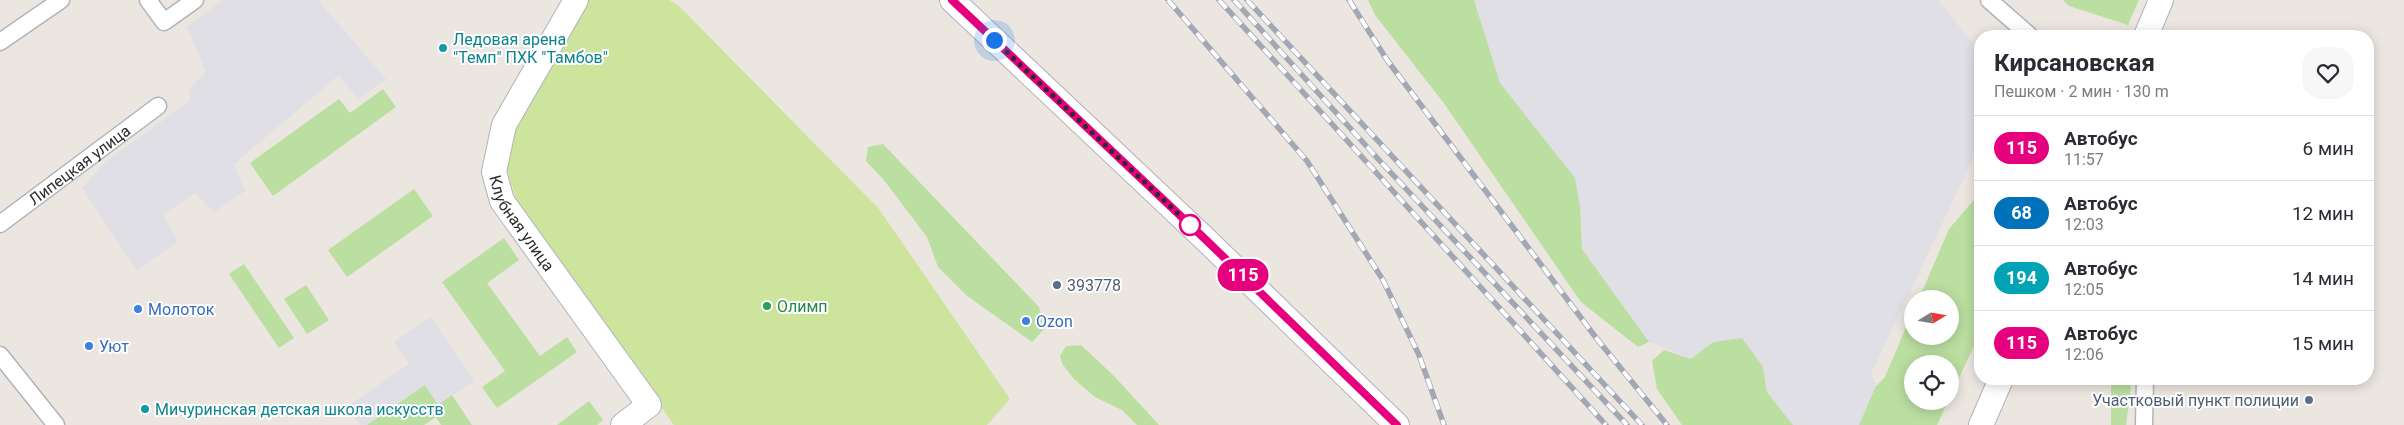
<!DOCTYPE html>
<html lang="ru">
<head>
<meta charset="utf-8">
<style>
  body { margin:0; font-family:Roboto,sans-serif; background:#f7f7f7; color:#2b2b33; height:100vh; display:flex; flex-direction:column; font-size:19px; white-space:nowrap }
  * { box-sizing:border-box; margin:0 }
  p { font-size:16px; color:#7c7c81 }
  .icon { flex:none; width:28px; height:28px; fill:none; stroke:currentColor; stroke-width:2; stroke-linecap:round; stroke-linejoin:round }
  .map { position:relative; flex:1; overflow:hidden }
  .side { position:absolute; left:1974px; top:30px; width:400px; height:355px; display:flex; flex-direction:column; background:#fff; border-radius:20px; box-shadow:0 2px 12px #0003 }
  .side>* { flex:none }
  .badge { padding:0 10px; border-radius:16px; font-size:18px; line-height:32px }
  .needle { width:32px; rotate:79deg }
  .fabs { position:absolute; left:1904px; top:290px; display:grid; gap:10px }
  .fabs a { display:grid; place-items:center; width:55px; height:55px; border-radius:50%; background:#fff; box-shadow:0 2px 12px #0003; font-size:25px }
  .you { position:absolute; width:25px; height:25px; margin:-12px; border:4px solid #fff; border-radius:50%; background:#1a73e8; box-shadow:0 0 0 8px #1a73e833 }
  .map>.badge { position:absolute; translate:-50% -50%; box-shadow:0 0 0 2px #fff }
  .round { display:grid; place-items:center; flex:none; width:52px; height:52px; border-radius:20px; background:#f7f7f7 }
  .head { display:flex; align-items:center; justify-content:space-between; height:85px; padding:0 20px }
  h1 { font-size:24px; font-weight:700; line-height:38px }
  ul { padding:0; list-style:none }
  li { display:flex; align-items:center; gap:15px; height:65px; padding:0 20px; border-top:1px solid #e1e1e2 }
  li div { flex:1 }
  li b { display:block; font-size:19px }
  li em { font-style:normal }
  li .badge { min-width:55px; font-weight:700; text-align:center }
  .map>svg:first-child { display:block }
  .industrial { fill:#e0dfe6 }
  .green { fill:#bbdea1 }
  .pitch { fill:#cde49d }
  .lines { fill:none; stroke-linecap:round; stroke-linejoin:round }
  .street-casing { stroke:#b0b3bb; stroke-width:19 }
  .secondary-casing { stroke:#b0b3bb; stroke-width:26 }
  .street { stroke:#fff; stroke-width:16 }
  .secondary { stroke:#fff; stroke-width:24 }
  .rail-casing { stroke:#a2a7b4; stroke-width:5.5 }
  .rail { stroke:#fff; stroke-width:4; stroke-dasharray:11; stroke-linecap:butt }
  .line-casing { stroke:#fff; stroke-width:11 }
  .line { stroke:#e6007e; stroke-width:8 }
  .walk { stroke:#2c2c2c; stroke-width:5; stroke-dasharray:0 9 }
  .culture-dot { fill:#0f9aa8; stroke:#fff; stroke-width:2 }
  .stop-dot { fill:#fff; stroke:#e6007e; stroke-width:2.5 }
  .service-dot { fill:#5c6f8a; stroke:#fff; stroke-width:2 }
  .leisure-dot { fill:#2e9e5b; stroke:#fff; stroke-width:2 }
  .shop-dot { fill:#3f7fe0; stroke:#fff; stroke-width:2 }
  .labels { text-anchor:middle; stroke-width:4; stroke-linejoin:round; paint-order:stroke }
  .culture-label { font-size:16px; fill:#0d838f; stroke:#fff; text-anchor:start }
  .street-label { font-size:16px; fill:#2c2c2c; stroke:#fff }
  .service-label { font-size:16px; fill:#4e5e75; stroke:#fff; text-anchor:start }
  .leisure-label { font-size:16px; fill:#27864d; stroke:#fff; text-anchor:start }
  .shop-label { font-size:16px; fill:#366cbe; stroke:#fff; text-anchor:start }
</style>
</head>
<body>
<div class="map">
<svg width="2404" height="425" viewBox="0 0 2404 425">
  <rect width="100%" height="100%" fill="#ece6e0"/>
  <g class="industrial">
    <polygon points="223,0 318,0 386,79 358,99 339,75 234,164 245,191 214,212 195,193 163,215 178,241 137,271 82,188 105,162 190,101 189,89 206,72 187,27"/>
    <polygon points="1474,0 1938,0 1980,52 1980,144 1871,374 1876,386 1859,425 1793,425 1767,392 1763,367 1713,342 1691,359 1649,342 1582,249 1580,206 1575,178 1500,83"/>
    <polygon points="431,317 474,381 438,405 425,385 367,425 360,425 348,406 409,364 394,342"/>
  </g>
  <g class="green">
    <polygon points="1368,0 1474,0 1500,83 1575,178 1580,206 1582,249 1649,342 1638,347 1581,302 1443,102 1375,15"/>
    <polygon points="2063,0 2139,0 2128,25 2069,6"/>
    <polygon points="383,89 396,107 273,196 250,163 339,99 350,113"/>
    <polygon points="883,144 1039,307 1044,329 1032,342 966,295 938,267 927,237 883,179 866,161 868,147"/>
    <polygon points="414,189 433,216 347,277 328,250"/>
    <polygon points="1980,193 1980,333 1950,397 1950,364 1912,364 1912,401 1948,401 1937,425 1859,425 1876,386 1885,377 1912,313 1912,336 1950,336 1950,299 1919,299 1949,229"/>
    <polygon points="504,238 519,260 487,283 540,356 567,337 577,352 497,408 482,387 505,371 442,282"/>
    <polygon points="244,264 294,338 279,348 229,274"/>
    <polygon points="306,285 329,320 307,334 284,299"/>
    <polygon points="1742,338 1763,367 1767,392 1793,425 1682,425 1657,389 1652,361 1664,350 1691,359 1713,342"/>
    <polygon points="1081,345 1114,376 1159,425 1137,425 1122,410 1095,397 1074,379 1063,365 1060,356 1066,346"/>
    <polygon points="2111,379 2132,379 2126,425 2111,425"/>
    <polygon points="425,385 438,405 452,395 472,425 441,425 436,417 424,425 367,425"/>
    <polygon points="589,401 603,420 597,425 557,425"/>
  </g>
  <polygon class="pitch" points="586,0 669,0 678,5 879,209 1010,399 987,425 674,425 521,212 509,178 506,154 509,128"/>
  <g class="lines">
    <defs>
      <g id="street">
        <polyline points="148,0 164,22 195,0"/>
        <polyline points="1989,0 2030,36"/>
        <polyline points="0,42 61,0"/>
        <path id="s1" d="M0 224 158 106"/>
        <polyline points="0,355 56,425"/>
        <polyline points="2144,425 2145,379"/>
      </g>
      <g id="secondary">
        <path id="s2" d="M576 0 504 125 494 172 502 201 649 405 623 425"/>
        <polyline points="952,0 1205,239 1397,425"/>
        <polyline points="2146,36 2161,0"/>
        <polyline points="1981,425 2001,379"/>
      </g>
    </defs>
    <use href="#street" class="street-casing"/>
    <use href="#secondary" class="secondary-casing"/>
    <use href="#street" class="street"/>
    <use href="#secondary" class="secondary"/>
    <defs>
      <g id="rail">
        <polyline points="1168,0 1307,161 1383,280 1419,355 1444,425"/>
        <polyline points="1219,0 1606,425"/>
        <polyline points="1234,0 1379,160 1627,425"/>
        <polyline points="1247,0 1642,425"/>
        <polyline points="1349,0 1387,60 1597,339 1667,425"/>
      </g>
    </defs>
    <use href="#rail" class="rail-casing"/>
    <use href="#rail" class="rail"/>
  </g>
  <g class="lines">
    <defs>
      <polyline id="line" points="952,0 1205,239 1397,425"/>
    </defs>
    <use href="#line" class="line-casing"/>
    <use href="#line" class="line"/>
    <polyline class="walk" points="994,40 1190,225"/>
  </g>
  <g class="culture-dot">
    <circle cx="443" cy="48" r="5"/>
    <circle cx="145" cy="409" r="5"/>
  </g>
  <circle class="stop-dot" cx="1190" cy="225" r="10"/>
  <g class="service-dot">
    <circle cx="1057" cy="285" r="5"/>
    <circle cx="2309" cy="400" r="5"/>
  </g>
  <circle class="leisure-dot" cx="767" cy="306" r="5"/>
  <g class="shop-dot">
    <circle cx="138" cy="309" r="5"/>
    <circle cx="1026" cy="321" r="5"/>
    <circle cx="89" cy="346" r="5"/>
  </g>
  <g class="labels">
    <g class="culture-label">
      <text x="453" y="45">Ледовая арена<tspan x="453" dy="18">"Темп" ПХК "Тамбов"</tspan></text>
      <text x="155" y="415">Мичуринская детская школа искусств</text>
    </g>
    <g class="street-label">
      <text dy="6" stroke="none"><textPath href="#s1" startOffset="99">Липецкая улица</textPath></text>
      <text dy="6" stroke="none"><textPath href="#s2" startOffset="251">Клубная улица</textPath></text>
    </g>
    <g class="service-label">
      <text x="1067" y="291">393778</text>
      <text x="2299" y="406" text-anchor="end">Участковый пункт полиции</text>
    </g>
    <g class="leisure-label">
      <text x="777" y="312">Олимп</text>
    </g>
    <g class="shop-label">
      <text x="148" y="315">Молоток</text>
      <text x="1036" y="327">Ozon</text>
      <text x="99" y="352">Уют</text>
    </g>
  </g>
</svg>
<div class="fabs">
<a><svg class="needle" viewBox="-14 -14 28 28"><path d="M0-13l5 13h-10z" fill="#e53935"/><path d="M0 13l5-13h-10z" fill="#7c7c81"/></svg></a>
<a><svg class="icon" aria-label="locate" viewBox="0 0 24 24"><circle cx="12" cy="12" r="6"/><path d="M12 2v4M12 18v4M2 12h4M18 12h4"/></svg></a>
</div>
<div class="you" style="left:994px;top:40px"></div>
<b class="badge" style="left:1243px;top:275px;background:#e6007e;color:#fff">115</b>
<section class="side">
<div class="head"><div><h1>Кирсановская</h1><p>Пешком · 2 мин · 130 m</p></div><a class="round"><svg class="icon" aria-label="heart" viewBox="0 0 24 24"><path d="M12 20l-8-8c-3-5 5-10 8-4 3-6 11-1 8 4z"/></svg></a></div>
<ul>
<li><span class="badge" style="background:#e6007e;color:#fff">115</span><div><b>Автобус</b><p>11:57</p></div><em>6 мин</em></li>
<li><span class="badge" style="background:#0072bc;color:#fff">68</span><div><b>Автобус</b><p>12:03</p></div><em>12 мин</em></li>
<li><span class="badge" style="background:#00a3b4;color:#fff">194</span><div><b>Автобус</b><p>12:05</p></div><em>14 мин</em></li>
<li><span class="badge" style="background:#e6007e;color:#fff">115</span><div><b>Автобус</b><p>12:06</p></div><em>15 мин</em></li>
</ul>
</section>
</div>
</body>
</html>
